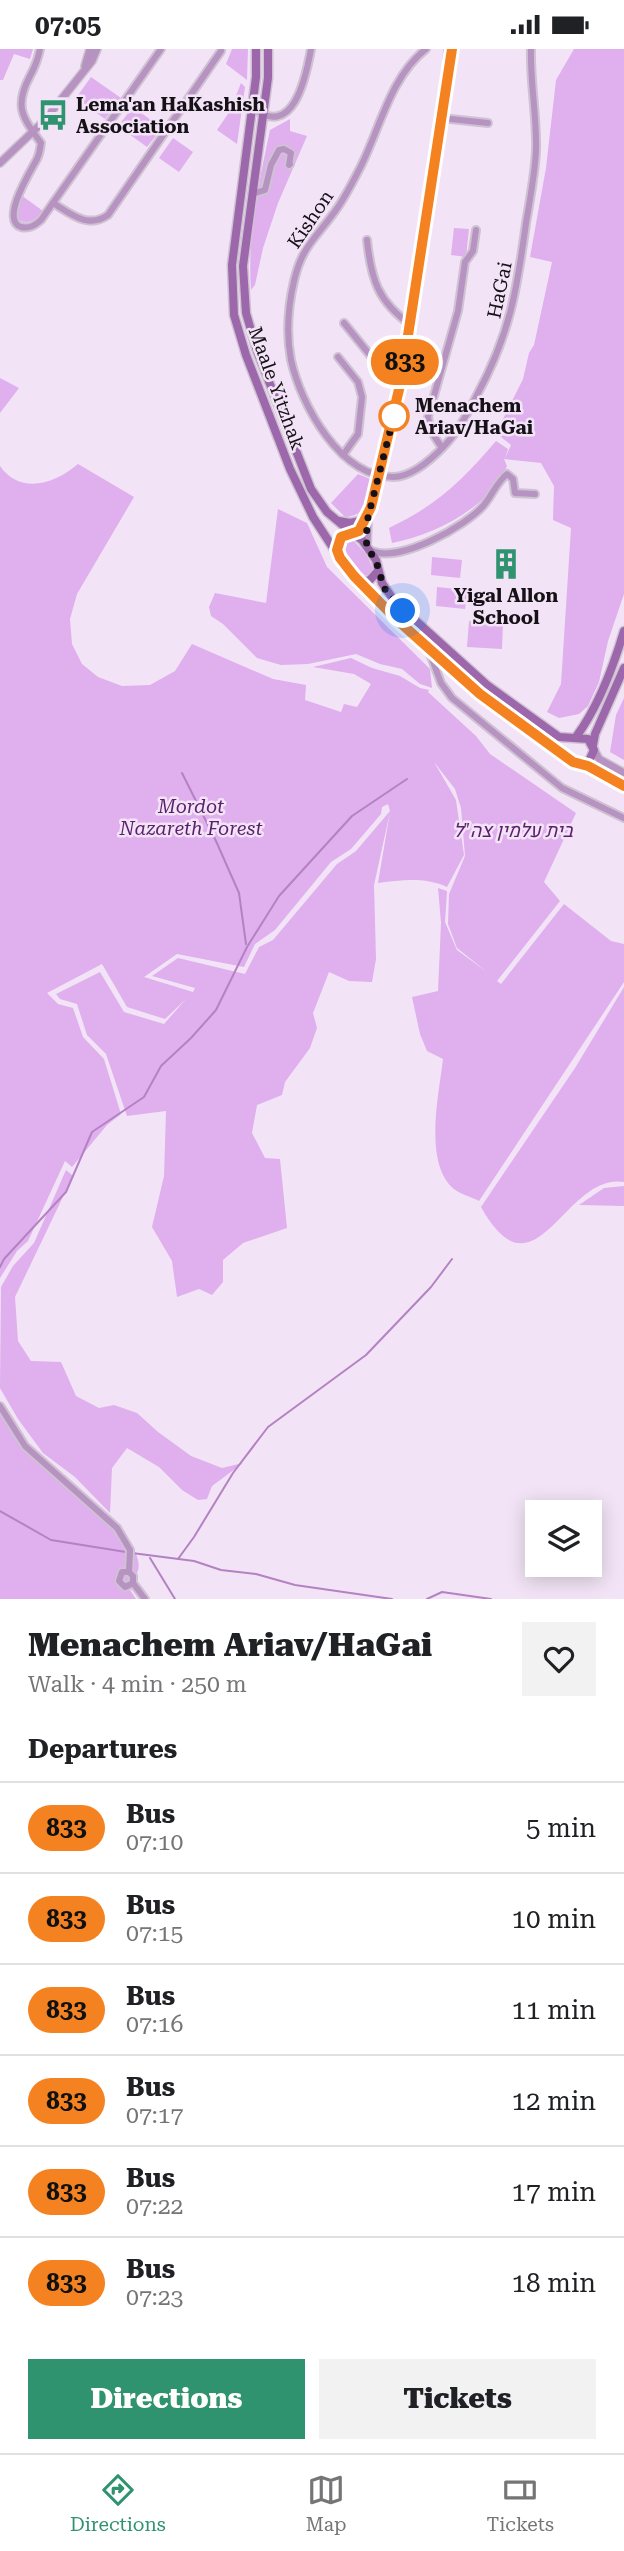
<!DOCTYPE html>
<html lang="en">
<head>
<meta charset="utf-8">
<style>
  body { margin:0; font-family:"Roboto Serif",Heebo,serif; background:#f2f2f2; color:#202124; height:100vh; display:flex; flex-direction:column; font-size:26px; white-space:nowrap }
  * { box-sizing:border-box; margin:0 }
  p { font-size:23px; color:#757577 }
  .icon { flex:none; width:38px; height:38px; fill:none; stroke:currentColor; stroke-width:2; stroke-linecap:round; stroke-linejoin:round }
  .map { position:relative; height:1550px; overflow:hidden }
  .sheet { display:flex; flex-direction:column; background:#fff; flex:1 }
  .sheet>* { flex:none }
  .badge { padding:0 14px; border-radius:23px; font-size:24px; line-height:46px }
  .fabs { position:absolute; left:525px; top:1451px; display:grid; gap:14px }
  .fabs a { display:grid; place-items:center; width:77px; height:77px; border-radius:0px; background:#fff; box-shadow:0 4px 18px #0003; font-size:35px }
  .you { position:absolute; width:35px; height:35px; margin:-18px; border:5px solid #fff; border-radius:50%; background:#1a73e8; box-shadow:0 0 0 10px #1a73e833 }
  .map>.badge { position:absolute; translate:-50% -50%; box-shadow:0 0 0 4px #fff }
  h2 { padding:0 28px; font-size:26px; line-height:63px }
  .round { display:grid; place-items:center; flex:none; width:74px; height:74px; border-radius:0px; background:#f2f2f2 }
  .overview { display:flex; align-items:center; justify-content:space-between; height:119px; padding:0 28px }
  h1 { font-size:33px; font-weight:800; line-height:52px }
  .cta { display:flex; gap:14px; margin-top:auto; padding:14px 28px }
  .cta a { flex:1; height:80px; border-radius:0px; background:#2f936f; color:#fff; font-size:28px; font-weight:800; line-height:80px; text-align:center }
  .cta a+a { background:#f2f2f2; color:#202124 }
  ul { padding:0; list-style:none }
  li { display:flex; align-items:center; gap:21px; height:91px; padding:0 28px; border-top:2px solid #e0e0e0 }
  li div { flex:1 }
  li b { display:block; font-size:26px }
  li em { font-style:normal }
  li .badge { min-width:77px; font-weight:700; text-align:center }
  .status { display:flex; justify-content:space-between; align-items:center; height:49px; padding:0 35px; background:#fff; direction:ltr }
  .status svg { height:19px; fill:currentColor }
  .dock { display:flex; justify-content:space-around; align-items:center; height:98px; border-top:2px solid #e0e0e0; background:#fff; font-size:19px; color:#757577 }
  .dock a { display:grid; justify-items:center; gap:4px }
  .dock .current { color:#2f936f }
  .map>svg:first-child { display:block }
  .green { fill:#dfafee; fill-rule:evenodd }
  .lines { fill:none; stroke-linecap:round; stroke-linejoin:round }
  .stream { stroke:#b482c3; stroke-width:2 }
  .minor-casing { stroke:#cfc2d2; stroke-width:10 }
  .tertiary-casing { stroke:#cfc2d2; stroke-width:10 }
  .secondary-casing { stroke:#cfc2d2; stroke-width:11 }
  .minor { stroke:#b693c1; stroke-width:6 }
  .tertiary { stroke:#b693c1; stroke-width:7 }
  .secondary { stroke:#9c68ab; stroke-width:8 }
  .line-casing { stroke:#fff; stroke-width:16 }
  .line { stroke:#f58220; stroke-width:10 }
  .walk { stroke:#161117; stroke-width:7; stroke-dasharray:0 12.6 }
  .stop-dot { fill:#fff; stroke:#f58220; stroke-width:3.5 }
  .labels { text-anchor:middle; stroke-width:5; stroke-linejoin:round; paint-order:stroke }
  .poi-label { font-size:19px; font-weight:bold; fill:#161117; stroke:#f2e4f6; text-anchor:start }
  .street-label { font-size:19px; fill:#161117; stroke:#f2e4f6 }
  .stop-label { font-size:19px; font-weight:bold; fill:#161117; stroke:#f2e4f6; text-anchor:start }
  .park-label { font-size:19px; font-style:italic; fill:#5c1e6d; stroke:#f2e4f6 }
</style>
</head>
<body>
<div class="status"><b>07:05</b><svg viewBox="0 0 49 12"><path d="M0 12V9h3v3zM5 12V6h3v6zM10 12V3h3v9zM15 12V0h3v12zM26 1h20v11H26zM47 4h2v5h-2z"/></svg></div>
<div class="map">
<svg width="624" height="1550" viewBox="0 0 624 1550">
  <rect width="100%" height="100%" fill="#f2e4f6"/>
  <g class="green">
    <polygon points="0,0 33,0 30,10 14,5 3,31 0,31"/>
    <polygon points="232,0 248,0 247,31 226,15"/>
    <path d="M574 0H624V545L608 592 599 633 588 657 579 665 559 669 547 663 561 635 571 479 553 471 554 437 541 414 504 410 507 417C489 459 434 486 392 494L389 479C437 456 462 432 496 392L508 400 505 409 511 396 496 384 523 330 529 304 534 296 552 213 530 208 546 119 556 31Z"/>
    <polygon points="91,28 121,49 105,70 76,49"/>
    <polygon points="241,34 245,38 237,95 217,81 230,62"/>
    <polygon points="133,58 162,79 147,98 118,77"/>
    <path d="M290 70V82L307 87 278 154 263 199 255 236 251 241C247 188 259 133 270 81Z"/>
    <polygon points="173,89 193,103 179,123 159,109"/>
    <path d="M21 146 43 162C35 171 28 177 17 170L15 154Z"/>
    <polygon points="454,179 469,180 466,208 451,206"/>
    <polygon points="0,329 19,339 0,364"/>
    <path d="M78 415 134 448 77 545 70 570 72 595 82 615 98 628 122 637 150 636 175 622 192 595 273 630 306 636 305 651 341 663 344 655 357 658 371 635 354 625 313 618 351 609 372 619 400 627 420 639 429 641 428 643 476 687 490 705 576 764 544 833 560 852 497 932 501 935 564 855 611 892 624 895V933L479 1152C472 1148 460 1145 454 1140 423 1114 439 1045 443 1010L427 1002 420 985 412 948 438 942 441 874 438 839 447 842 445 873 457 901 487 923 457 899 448 875 449 845 465 807 461 759 455 740 434 713 456 751 464 806 447 838C424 828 403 831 378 834L390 763 374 836 376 910 372 933 349 932 329 923 313 964 317 979 310 999 285 1033 282 1046 257 1056 252 1084 265 1109 280 1110 287 1179 243 1194 223 1211V1233L212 1246 199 1240 177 1248 172 1212 152 1178 164 1127 166 1062 127 1067 106 1005 87 986 77 955 60 950 56 945 100 923 124 963 164 975 186 950 165 970 127 958 102 915 47 944 58 955 73 959 83 988 104 1010 121 1065 107 1076 72 1118 65 1112 28 1192 17 1202 0 1229V417C20 446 55 435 78 415ZM388 755 390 762 356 802 337 815 273 891 259 898 245 925 178 909 152 927 195 939 193 943 144 928 177 905 244 918 255 895 275 881 331 813 351 800 381 765 382 758Z"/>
    <path d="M358 425 370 430C376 447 364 468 345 468L331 454Z"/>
    <polygon points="278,460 307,474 327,518 430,620 432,639 420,635 402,620 380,615 356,605 308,615 281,616 257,609 223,575 211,567 209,558 215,544 266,554"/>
    <path d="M351 489 366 505 373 519 370 526H360C351 517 340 506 343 493Z"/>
    <polygon points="432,508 462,511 460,529 431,526"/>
    <polygon points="437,538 467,541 465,560 436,557"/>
    <polygon points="469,572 503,574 502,600 467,598"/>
    <polygon points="624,649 624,711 610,703 616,666"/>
    <path d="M624 938V1133C564 1123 536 1256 481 1158L575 1019Z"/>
    <polygon points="66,1121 73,1127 15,1248 18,1292 31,1312 61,1313 76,1347 99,1359 114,1356 137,1364 158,1383 191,1407 222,1419 243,1414 212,1437 207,1450 198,1451 182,1441 159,1418 127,1399 112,1419 110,1464 75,1428 43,1404 18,1370 0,1339 1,1238 13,1217 34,1194"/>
    <polygon points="624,1137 624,1157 579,1156 604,1139"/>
    <path d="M0 1353 6 1368 21 1392 121 1483C135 1498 150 1522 126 1535L136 1550H0Z"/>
  </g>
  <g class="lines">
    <g class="stream">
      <polyline points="182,724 216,792 239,844 246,895"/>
      <polyline points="0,1218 4,1210 66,1143 92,1083 144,1048 161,1017 191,989 216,961 247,898 279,847 352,767 407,730"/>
      <polyline points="0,1462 51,1491 126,1503"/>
      <polyline points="132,1504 194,1512 221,1521 256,1525 295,1536 392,1550"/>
      <polyline points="150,1509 175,1550"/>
      <polyline points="178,1510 194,1488 233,1424 268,1378 366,1306 431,1238 452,1210"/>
      <polyline points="427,1550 442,1543 491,1550"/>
    </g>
    <defs>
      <g id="minor">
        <path d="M40 0C38 10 35 18 30 27 14 57 22 68 41 94 40 100 40 104 37 110 30 123 0 171 21 178 30 180 35 176 41 171L161 0"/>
        <path d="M426 0C390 28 380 80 360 119 352 134 344 151 333 165 314 191 302 198 294 232 288 258 286 285 291 311 301 356 340 428 393 428 413 428 433 409 446 395 459 381 468 363 477 346 510 285 517 241 526 174 530 150 535 125 536 101 537 67 530 34 531 0"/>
        <path d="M252 58C293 92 306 28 311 0"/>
        <polyline points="441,69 488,74"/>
        <polyline points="252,145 265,141 271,116 279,101 284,100 291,104 289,116 290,115"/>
        <path d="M53 154C71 165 88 180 108 166L221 2"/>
        <path d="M367 191C371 230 378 253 411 276"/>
        <polyline points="344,274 387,327 401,332"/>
        <polyline points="338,308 358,333 362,348 358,385 343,406"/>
        <polyline points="442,399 431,382 428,368 458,262 465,213 473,202 476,181"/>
        <path d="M372 502C399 514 465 478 484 456 492 446 497 433 507 425L513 430 515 444 535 445"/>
        <polyline points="429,602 441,634 452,649 562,739 624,769"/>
        <polyline points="0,1357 25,1397 117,1479 130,1501 129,1523 133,1527 133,1534 145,1550"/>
        <polyline points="129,1523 122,1523 119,1532 125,1538 133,1534"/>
      </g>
      <g id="tertiary">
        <polyline points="85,17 90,0"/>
        <polyline points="0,114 44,72 92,12 97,0"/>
        <polyline points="367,497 368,468 395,363 408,296 446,35 448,0"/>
        <polyline points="594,701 599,710 624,724"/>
        <polyline points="581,715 624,737"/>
      </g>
      <g id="secondary">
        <polyline points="256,0 256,28 232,216 234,266 246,306 290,420 313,468 337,505"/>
        <polyline points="268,0 268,29 243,217 246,264 257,302 311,440 327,463 352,484"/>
        <polyline points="339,472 350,474 360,472 372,455"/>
        <path d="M354 527 396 570 480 644 573 713 581 715 589 712 594 701 588 690 559 688 487 636 395 553 382 534 376 511 362 491 352 484 341 488C331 505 350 533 369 532L378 522"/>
        <path d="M576 688C599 657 613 619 624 582"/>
        <polyline points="593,696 595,685 624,619"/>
      </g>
    </defs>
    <use href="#minor" class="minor-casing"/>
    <use href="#tertiary" class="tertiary-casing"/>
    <use href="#secondary" class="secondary-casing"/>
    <use href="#minor" class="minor"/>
    <use href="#tertiary" class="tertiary"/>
    <use href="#secondary" class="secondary"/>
  </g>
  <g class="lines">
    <defs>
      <polyline id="line" points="452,0 401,332 371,458 359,482 341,488 337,501 340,509 354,527 396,570 480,645 573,713 588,717 624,737"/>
    </defs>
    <use href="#line" class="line-casing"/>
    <use href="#line" class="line"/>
    <polyline class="walk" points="394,367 395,363 368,468 366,490 367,497 377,515 384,539 403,562"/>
  </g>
  <defs>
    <symbol id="bus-bare" viewBox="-9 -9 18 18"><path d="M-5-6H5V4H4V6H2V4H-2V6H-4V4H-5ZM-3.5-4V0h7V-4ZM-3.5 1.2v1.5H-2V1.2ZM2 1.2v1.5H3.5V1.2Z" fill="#2f936f" stroke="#f2e4f6" stroke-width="2.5" paint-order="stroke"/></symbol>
    <symbol id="building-bare" viewBox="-9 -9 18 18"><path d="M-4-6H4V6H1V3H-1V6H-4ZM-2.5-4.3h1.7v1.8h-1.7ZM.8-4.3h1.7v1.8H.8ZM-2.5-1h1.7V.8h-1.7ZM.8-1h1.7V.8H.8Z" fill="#2f936f" stroke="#f2e4f6" stroke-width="2.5" paint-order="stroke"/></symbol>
  </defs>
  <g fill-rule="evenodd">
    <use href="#bus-bare" x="31" y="44" width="44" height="44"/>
    <use href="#building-bare" x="484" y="493" width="44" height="44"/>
  </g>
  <circle class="stop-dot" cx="394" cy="367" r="14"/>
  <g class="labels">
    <g class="poi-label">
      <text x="76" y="62">Lema'an HaKashish<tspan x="76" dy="22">Association</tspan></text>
      <text x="506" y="553" text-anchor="middle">Yigal Allon<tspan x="506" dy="22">School</tspan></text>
    </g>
    <g class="street-label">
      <text transform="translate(310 170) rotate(-56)" y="7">Kishon</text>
      <text transform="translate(499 241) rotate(-78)" y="7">HaGai</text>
      <text transform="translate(277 339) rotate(70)" y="7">Maale Yitzhak</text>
    </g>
    <g class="stop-label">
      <text x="415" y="363">Menachem<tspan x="415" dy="22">Ariav/HaGai</tspan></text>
    </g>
    <g class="park-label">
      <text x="191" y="764">Mordot<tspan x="191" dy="22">Nazareth Forest</tspan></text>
      <text x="513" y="788">בית עלמין צה"ל</text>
    </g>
  </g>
</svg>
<div class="fabs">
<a><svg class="icon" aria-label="layers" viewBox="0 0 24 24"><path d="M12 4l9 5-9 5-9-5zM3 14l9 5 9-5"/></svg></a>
</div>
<div class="you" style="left:403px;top:562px"></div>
<b class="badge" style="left:405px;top:313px;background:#f58220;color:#111">833</b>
</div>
<section class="sheet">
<div class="overview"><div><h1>Menachem Ariav/HaGai</h1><p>Walk · 4 min · 250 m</p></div><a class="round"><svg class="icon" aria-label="heart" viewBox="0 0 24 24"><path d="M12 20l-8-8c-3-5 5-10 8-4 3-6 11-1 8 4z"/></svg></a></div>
<h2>Departures</h2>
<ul>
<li><span class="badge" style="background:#f58220;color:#111">833</span><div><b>Bus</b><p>07:10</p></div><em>5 min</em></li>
<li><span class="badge" style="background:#f58220;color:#111">833</span><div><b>Bus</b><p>07:15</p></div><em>10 min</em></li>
<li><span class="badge" style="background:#f58220;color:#111">833</span><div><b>Bus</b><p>07:16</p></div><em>11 min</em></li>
<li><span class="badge" style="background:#f58220;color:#111">833</span><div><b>Bus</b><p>07:17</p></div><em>12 min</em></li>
<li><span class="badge" style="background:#f58220;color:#111">833</span><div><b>Bus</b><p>07:22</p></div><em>17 min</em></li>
<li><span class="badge" style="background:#f58220;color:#111">833</span><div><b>Bus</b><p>07:23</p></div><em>18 min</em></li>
</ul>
<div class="cta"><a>Directions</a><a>Tickets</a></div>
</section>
<nav class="dock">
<a class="current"><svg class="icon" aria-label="directions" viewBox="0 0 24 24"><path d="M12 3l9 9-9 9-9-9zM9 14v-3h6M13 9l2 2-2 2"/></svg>Directions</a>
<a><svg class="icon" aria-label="map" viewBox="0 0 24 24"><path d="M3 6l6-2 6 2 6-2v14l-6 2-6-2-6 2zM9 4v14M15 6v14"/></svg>Map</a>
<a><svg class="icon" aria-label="tickets" viewBox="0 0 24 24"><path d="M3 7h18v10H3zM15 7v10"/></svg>Tickets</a>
</nav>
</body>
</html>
